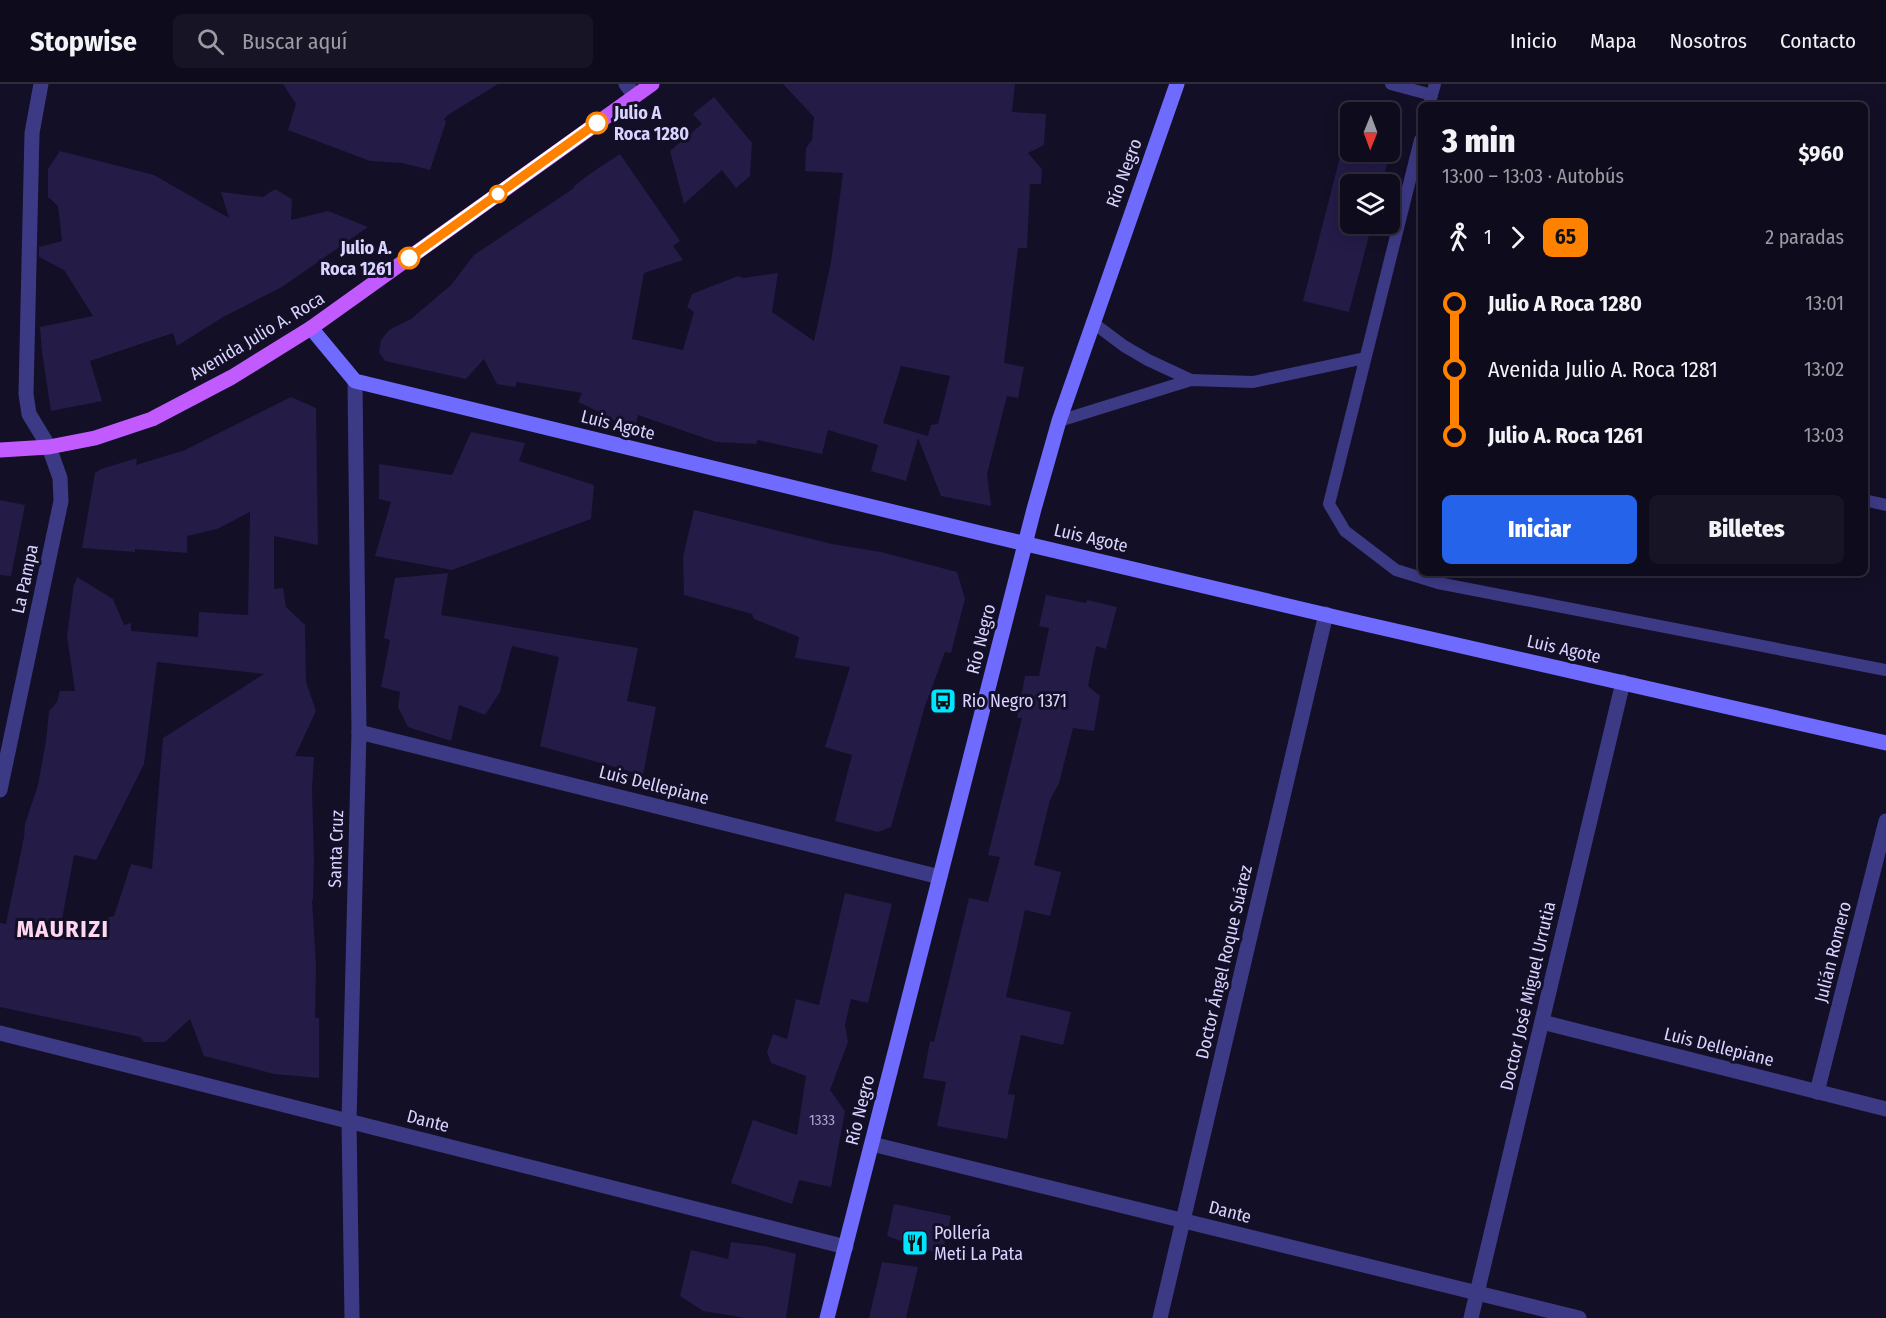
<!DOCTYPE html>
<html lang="es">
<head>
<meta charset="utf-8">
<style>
  body { margin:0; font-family:"Fira Sans Condensed",sans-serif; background:#171425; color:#f1f3f6; height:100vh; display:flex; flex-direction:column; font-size:22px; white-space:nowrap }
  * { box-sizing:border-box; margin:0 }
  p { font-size:20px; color:#9b9ba3 }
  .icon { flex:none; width:33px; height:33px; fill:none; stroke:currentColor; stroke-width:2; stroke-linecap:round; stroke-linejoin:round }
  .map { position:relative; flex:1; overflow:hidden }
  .panel { position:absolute; left:1418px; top:18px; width:450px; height:474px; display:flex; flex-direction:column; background:#0e0b1c; border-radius:9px; box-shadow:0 3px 15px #0003,0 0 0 2px #2e2b3b }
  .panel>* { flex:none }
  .badge { padding:0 12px; border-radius:9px; font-size:21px; line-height:39px }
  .needle { width:39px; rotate:181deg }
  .tools { position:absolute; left:1340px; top:18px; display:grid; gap:12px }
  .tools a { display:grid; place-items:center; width:60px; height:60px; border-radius:9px; background:#0e0b1c; box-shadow:0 3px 15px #0003,0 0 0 2px #2e2b3b; font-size:30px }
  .map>.badge { position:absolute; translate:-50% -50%; box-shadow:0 0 0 3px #fff }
  .legs { display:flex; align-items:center; gap:9px; height:66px; padding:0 24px; font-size:20px }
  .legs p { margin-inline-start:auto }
  .head { display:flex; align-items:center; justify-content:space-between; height:102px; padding:0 24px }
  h1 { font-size:33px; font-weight:800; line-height:45px }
  .cta { display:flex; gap:12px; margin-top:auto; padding:12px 24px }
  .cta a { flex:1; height:69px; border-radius:9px; background:#2563eb; color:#fff; font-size:24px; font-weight:800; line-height:69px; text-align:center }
  .cta a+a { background:#171425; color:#f1f3f6 }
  ul { padding:0 24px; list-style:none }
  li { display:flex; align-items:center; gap:21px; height:66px; font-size:22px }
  li i { display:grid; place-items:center; width:9px; height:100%; margin:0 8px; background:currentColor }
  li i::after { content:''; width:15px; height:15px; margin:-8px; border:4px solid; border-radius:50%; background:#0e0b1c }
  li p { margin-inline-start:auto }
  li:first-child i { background:linear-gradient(#0000 50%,currentColor 0) }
  li:last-child i { background:linear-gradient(currentColor 50%,#0000 0) }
  header { display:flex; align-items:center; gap:36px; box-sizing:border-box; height:84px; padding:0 30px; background:#0e0b1c; border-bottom:2px solid #2e2b3b }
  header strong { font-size:28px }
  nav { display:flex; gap:33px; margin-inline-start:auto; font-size:21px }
  .search { width:420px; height:54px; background:#171425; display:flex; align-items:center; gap:15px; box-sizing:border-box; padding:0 21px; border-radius:9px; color:#9b9ba3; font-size:22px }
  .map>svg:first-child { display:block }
  .building { fill:#241b47; fill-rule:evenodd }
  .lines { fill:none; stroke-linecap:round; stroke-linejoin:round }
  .lane { stroke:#3d3a85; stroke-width:12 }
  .street { stroke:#3d3a85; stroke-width:15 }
  .secondary { stroke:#6f6bff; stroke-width:15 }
  .primary { stroke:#c25bff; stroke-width:15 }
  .line-1-casing { stroke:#fff; stroke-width:14 }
  .line-1 { stroke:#ff8100; stroke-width:9 }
  .stop-1-dot { fill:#fff; stroke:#ff8100; stroke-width:3 }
  .labels { text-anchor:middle; stroke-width:6; stroke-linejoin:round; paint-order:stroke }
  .number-label { font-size:15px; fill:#aca6d1 }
  .stop-label { font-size:18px; font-weight:bold; fill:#d9d4ff; stroke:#130f26; text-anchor:start }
  .street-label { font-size:18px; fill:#d9d4ff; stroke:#130f26 }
  .poi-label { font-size:18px; fill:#d9d4ff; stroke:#130f26; text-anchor:start }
  .district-label { font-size:24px; font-weight:bold; letter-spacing:1.5px; fill:#ffd6f0; stroke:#130f26 }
</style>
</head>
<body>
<header>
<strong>Stopwise</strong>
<div class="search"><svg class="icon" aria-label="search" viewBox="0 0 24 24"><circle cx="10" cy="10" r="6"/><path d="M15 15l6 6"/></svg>Buscar aquí</div>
<nav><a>Inicio</a><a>Mapa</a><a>Nosotros</a><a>Contacto</a></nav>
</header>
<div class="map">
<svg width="1886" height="1234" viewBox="0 0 1886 1234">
  <rect width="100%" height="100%" fill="#130f26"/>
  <g class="building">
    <polygon points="283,0 498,0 448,31 444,35 446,38 430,86 402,79 370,77 288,46 296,20"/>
    <path d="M783 0H1015L1012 28 1046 30 1044 61 1028 69 1042 85 1041 100H1030L1027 164H1018L1004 279 1024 283 1018 314 1007 312 987 390 991 422 941 412 918 354 906 397 871 387 878 361 828 346 822 370 758 356 756 360 716 358 638 331 636 341 603 334 604 330 578 318 582 309 517 298 515 303 497 300 484 275 466 295 385 277 379 268 381 256 389 246 411 235 451 201 474 171 574 104 573 103 591 89 620 70 680 157 673 162 683 176 644 189 632 255 683 266 694 228 687 223 692 210 738 192 743 194 778 189 772 228 814 257 831 178 843 89 805 87 806 64 812 56 814 33ZM901 282 950 292 938 340 931 341 928 352 883 339Z"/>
    <polygon points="714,13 752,59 750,92 736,104 722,86 684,120 670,67 702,40 693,30"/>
    <polygon points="1353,21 1381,28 1352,28"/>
    <polygon points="1389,31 1399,33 1382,100 1350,100 1350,140 1372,140 1349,228 1303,217 1350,34 1350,68 1389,68"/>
    <polygon points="60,67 154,91 229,134 221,108 263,113 275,105 292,115 291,136 328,127 368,143 282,203 223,233 177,262 173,249 90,277 102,317 51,327 42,268 40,243 93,232 64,186 39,173 39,163 62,157 58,122 48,113 48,85"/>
    <path d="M291 313 316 324 318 461 274 452V505L283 504 286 523 305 541 306 598 316 627 295 672 314 673 312 705 314 777 313 816H312L316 882 315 934H319V994L274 990 204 972 190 935 165 958H144L140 953 0 923V839L6 840 24 753 25 740 38 701 46 657 49 627 57 618 60 607H75L67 552 74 499 75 500 77 493 113 515 124 541 131 539V547L198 553 199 528 248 531 250 428 217 445 187 452V469L135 465V468L82 464 95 389 101 385 137 374 136 381 185 366ZM157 578 264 590 163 654 152 785 131 780 114 832 60 846 74 771 96 776 144 680Z"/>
    <polygon points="471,348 525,359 519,377 594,401 591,435 452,486 375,472 391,418 379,415 379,380 452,391"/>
    <polygon points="0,416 25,421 11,492 0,491"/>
    <polygon points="694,426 832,460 881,468 957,488 965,515 951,569 945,568 925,622 891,743 878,748 835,737 852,671 825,663 850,583 795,574 799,553 754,535 752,530 684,511 683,473"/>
    <polygon points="448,489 441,531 638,564 627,617 656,623 643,691 540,662 559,573 512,562 500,608 485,631 459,621 451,657 408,643 398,623 400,608 381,603 390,556 384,554 395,494"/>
    <polygon points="1046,511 1086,519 1087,516 1117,523 1106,565 1096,562 1088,602 1100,612 1094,647 1073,644 1059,699 1050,716 1034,781 1061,788 1050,832 1025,826 1006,913 1071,928 1063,961 1021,951 1008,1010 1015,1011 1007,1055 937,1042 946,998 923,994 930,957 934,958 969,814 988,818 1000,773 988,771 1022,634 1017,634 1025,592 1039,592 1049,544 1039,542"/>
    <polygon points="845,809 892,820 868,919 851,915 845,941 848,958 830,1006 845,1027 831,1103 799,1096 792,1120 731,1099 753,1036 797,1051 806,992 771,979 767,968 773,950 787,955 796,915 819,921"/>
    <polygon points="894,1120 951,1132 942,1171 887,1152"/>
    <polygon points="731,1158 765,1162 796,1170 786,1234 746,1234 703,1227 680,1212 691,1166 728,1175"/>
    <polygon points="882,1178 918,1183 906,1234 869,1234"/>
  </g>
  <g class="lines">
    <g class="lane">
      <polyline points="1391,0 1432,11"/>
      <polyline points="1429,21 1435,0"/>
      <polyline points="1420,56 1329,420 1345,447 1396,486 1438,499 1886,586"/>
      <polyline points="1092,238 1124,262 1148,276 1191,296"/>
      <polyline points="1059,337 1191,296 1253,298 1365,274"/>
      <polyline points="1864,416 1886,421"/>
    </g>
    <g class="street">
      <polyline points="626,0 635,12"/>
      <polyline points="359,648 940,793"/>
      <polyline points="0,706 61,417 60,394 49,363 29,330 26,310 32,49 41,0"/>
      <polyline points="1542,938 1886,1025"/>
      <polyline points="0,949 846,1163"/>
      <polyline points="1817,1008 1886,737"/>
      <polyline points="872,1060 1579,1234"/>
      <polyline points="352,1234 349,1037 359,648 355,297"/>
      <polyline points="1160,1234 1326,530"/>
      <polyline points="1471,1234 1623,598"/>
    </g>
    <g class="secondary">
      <polyline points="311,244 355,297 980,449 1352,537 1886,659"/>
      <polyline points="827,1234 1034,425 1059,337 1177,0"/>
    </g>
    <polyline class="primary" points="0,366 49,363 95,354 152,335 232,293 311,244 652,0"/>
  </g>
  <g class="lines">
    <defs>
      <polyline id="line-1" points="409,174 597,39"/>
    </defs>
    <use href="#line-1" class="line-1-casing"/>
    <use href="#line-1" class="line-1"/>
  </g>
  <defs>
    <symbol id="bus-square" viewBox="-11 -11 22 22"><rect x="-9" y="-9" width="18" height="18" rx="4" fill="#00e5ff" stroke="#130f26"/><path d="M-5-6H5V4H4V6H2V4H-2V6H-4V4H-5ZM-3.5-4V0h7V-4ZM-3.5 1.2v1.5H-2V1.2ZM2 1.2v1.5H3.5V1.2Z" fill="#111"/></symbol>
    <symbol id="restaurant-square" viewBox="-11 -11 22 22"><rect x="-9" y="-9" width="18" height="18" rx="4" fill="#00e5ff" stroke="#130f26"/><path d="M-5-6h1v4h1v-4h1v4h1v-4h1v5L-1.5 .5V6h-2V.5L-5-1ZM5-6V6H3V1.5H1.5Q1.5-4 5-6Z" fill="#111"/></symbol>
  </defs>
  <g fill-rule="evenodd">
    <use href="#bus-square" x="928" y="602" width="30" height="30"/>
    <use href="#restaurant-square" x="900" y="1144" width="30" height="30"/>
  </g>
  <g class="stop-1-dot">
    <circle cx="597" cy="39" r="10"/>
    <circle cx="498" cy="110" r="8"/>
    <circle cx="409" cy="174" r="10"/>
  </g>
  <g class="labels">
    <g class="number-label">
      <text x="822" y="1041">1333</text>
    </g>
    <g class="stop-label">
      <text x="614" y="35">Julio A<tspan x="614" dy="21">Roca 1280</tspan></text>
      <text x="392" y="170" text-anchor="end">Julio A.<tspan x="392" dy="21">Roca 1261</tspan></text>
    </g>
    <g class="street-label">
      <text transform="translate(1124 89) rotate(-70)" y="6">Río Negro</text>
      <text transform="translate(257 252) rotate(-31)" y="6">Avenida Julio A. Roca</text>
      <text transform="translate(618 341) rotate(14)" y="6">Luis Agote</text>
      <text transform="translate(1091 454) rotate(13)" y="6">Luis Agote</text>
      <text transform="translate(25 495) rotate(-78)" y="6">La Pampa</text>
      <text transform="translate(981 555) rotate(-76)" y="6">Río Negro</text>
      <text transform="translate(1564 565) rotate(13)" y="6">Luis Agote</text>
      <text transform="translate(654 701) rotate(14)" y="6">Luis Dellepiane</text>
      <text transform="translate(336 765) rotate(-88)" y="6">Santa Cruz</text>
      <text transform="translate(1833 868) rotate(-76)" y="6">Julián Romero</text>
      <text transform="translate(1224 878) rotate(-77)" y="6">Doctor Ángel Roque Suárez</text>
      <text transform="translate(1528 912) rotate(-77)" y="6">Doctor José Miguel Urrutia</text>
      <text transform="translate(1719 963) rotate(14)" y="6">Luis Dellepiane</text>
      <text transform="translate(860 1026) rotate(-76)" y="6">Río Negro</text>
      <text transform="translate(428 1037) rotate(14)" y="6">Dante</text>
      <text transform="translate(1230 1128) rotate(14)" y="6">Dante</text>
    </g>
    <g class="poi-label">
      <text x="962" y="623">Rio Negro 1371</text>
      <text x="934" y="1155">Pollería<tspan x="934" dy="21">Meti La Pata</tspan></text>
    </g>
    <g class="district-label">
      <text x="63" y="853">MAURIZI</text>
    </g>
  </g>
</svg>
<div class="tools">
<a><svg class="needle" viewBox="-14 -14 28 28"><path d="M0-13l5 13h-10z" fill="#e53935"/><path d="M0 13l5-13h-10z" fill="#9b9ba3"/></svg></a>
<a><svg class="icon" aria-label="layers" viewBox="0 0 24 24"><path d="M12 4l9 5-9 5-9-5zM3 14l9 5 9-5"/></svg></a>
</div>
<section class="panel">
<div class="head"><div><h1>3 min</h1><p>13:00 – 13:03 · Autobús</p></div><b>$960</b></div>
<div class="legs"><svg class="icon" aria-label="walk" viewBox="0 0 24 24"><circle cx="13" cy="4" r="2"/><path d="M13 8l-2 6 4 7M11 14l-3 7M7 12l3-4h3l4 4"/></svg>1<svg class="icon" aria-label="forward" viewBox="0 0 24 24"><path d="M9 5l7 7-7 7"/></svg><b class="badge" style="background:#ff8100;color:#111">65</b><p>2 paradas</p></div>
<ul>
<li><i style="color:#ff8100"></i><b>Julio A Roca 1280</b><p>13:01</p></li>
<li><i style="color:#ff8100"></i><span>Avenida Julio A. Roca 1281</span><p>13:02</p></li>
<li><i style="color:#ff8100"></i><b>Julio A. Roca 1261</b><p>13:03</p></li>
</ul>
<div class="cta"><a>Iniciar</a><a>Billetes</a></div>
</section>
</div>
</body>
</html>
